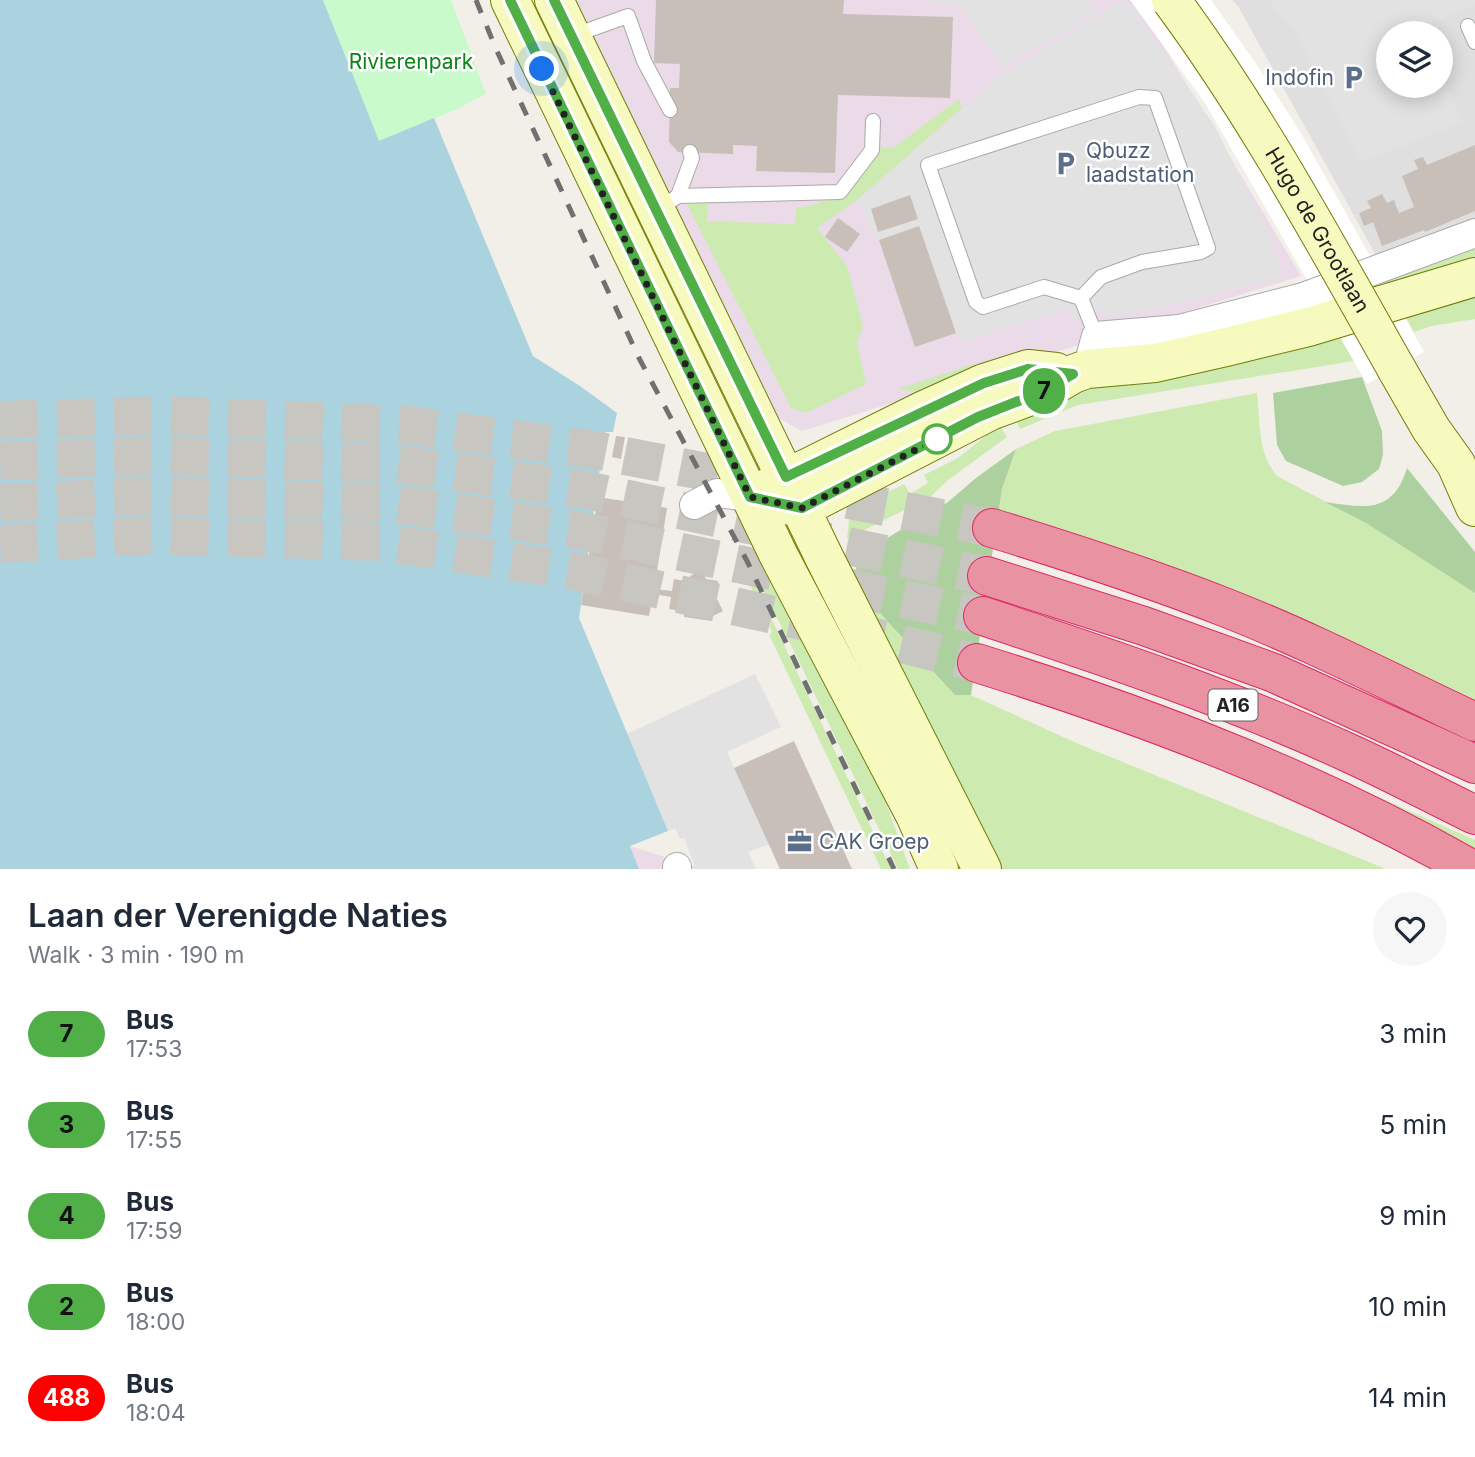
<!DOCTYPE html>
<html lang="en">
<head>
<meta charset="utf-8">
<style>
  body { margin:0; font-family:Inter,sans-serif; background:#f6f6f7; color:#1f2937; height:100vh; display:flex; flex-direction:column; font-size:26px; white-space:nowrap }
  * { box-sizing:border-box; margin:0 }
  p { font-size:23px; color:#747a83 }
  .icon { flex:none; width:38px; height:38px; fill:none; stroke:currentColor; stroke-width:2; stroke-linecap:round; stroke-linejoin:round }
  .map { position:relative; height:869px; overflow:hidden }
  .details { display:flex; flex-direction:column; background:#fff; flex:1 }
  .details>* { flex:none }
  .badge { padding:0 14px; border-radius:23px; font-size:24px; line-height:46px }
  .fabs { position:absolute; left:1376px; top:21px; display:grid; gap:14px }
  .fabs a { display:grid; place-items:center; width:77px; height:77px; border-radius:50%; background:#fff; box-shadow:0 4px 18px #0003; font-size:35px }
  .you { position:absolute; width:35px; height:35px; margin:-18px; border:5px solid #fff; border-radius:50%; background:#1a73e8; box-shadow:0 0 0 10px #1a73e833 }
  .map>.badge { position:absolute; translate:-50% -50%; box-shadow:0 0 0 4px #fff }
  .round { display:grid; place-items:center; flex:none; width:74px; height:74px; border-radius:37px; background:#f6f6f7 }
  .summary { display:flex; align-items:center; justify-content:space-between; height:119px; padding:0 28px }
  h1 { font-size:33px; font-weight:600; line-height:52px }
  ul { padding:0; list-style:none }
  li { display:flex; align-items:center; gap:21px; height:91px; padding:0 28px }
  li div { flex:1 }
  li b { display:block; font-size:26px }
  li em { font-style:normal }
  li .badge { min-width:77px; font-weight:700; text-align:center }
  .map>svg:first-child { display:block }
  .residential { fill:#e0dfdf; fill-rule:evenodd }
  .industrial { fill:#ebdbe8 }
  .grass { fill:#cdebb0 }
  .forest { fill:#add19e }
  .park { fill:#c8facc }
  .parking { fill:#e2e2e2 }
  .water { fill:#aad3df }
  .pier { fill:#fff }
  .building { fill:#c7bfb8 }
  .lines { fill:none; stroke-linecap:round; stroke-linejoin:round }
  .highway-tunnel { stroke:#c8c6c1; stroke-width:38; stroke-dasharray:38 19; stroke-linecap:butt }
  .lane-casing { stroke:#a9a9a9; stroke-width:16 }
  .street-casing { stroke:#a9a9a9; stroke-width:30 }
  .secondary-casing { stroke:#707d05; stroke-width:40 }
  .highway-casing { stroke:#dc2a67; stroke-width:40 }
  .lane { stroke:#fff; stroke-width:14 }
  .street { stroke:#fff; stroke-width:28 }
  .secondary { stroke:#f7fabf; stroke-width:38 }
  .highway { stroke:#e892a2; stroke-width:38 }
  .rail { stroke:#707070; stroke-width:5; stroke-dasharray:14 14; stroke-linecap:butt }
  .secondary-bridge-casing { stroke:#707d05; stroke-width:40; stroke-linecap:butt }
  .secondary-bridge { stroke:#f7fabf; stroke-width:38 }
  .line-casing { stroke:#fff; stroke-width:16 }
  .line { stroke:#50af46; stroke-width:10 }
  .walk { stroke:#222; stroke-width:7; stroke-dasharray:0 12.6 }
  .stop-dot { fill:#fff; stroke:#50af46; stroke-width:3.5 }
  .labels { text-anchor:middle; stroke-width:5; stroke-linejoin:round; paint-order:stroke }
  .shield { fill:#fff; stroke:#646464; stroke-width:2 }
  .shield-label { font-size:19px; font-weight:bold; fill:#222 }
  .park-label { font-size:21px; fill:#0c8416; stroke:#fff }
  .service-label { font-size:21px; fill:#4e5e75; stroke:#fff; text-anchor:start }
  .street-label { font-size:21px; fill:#222; stroke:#fff }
</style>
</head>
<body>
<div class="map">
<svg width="1475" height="869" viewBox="0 0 1475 869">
  <rect width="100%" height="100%" fill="#f2efe9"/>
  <path class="residential" d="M1232 0H1475V219L1378 259 1238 6ZM1388 33H1440V86H1388Z"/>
  <g class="industrial">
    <polygon points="573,0 1136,0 1301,276 802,431 776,417"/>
    <polygon points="630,846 703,869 639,869"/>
  </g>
  <g class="grass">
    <polygon points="959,99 962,108 857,200 817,228 847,266 863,326 857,343 866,384 806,413 791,408 687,204 708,204 707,221 795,224 796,208 817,204 871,165 878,147 893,148"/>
    <polygon points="1475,248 1475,263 1388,290 1383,280"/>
    <polygon points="1475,294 1475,319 1431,326 1414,332 1405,315"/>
    <polygon points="1338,334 1354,361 1078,405 1020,429 1012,412 1074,390"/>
    <polygon points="974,364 977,373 918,392 898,389"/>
    <path d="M1257 393C1260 422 1258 454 1277 476L1366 523 1475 593V701L998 515 1002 489 1016 449 1055 431Z"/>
    <polygon points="999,425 1007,437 948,480 930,497 847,539 849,520 866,503 904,484 910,494 928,483 924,475 958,458"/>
    <polygon points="771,569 878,781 910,869 898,869 796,655 755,575"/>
    <polygon points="753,580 891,869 881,869 772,641 769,635 772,632 750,585"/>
    <polygon points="858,586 888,622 955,695 971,695 1081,745 1386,869 997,869"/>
    <polygon points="1351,785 1475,840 1475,852"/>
  </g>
  <g class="forest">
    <polygon points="1362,377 1382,431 1383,455 1379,469 1362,482 1343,486 1286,461 1277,445 1273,393"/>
    <polygon points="1016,449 1002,489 971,695 955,695 888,622 858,586 855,557 948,502 976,478"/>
    <path d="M1407 468 1475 552V593L1366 523 1325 502C1365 508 1393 514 1407 468Z"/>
  </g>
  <polygon class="park" points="323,0 451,0 486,94 457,109 379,142"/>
  <g class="parking">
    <polygon points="921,0 1087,0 1096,13 1003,67 959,5"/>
    <polygon points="1124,0 1126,0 1166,55 1214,125 1269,233 1283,278 1109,319 1103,309 1073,320 1069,308 960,342 920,227 877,242 857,200 1004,73"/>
    <polygon points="1269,0 1475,0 1475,5 1421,28 1423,33 1388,33 1388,86 1440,86 1440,71 1463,122 1362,162 1302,42"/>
    <polygon points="755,674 781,727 727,752 769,844 748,852 756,869 696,869 684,838 680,839 675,828 668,831 627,734"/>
  </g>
  <polygon class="water" points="0,0 323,0 379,141 434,118 533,356 580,386 617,413 613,432 605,432 579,618 668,831 630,846 639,869 0,869"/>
  <polygon class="pier" points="1130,0 1211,0 1259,68 1299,130 1424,352 1367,384 1205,103"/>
  <g class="building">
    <polygon points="656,0 844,0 843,14 953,17 950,98 838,95 835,173 756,171 757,146 733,145 733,154 678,152 669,142 670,88 679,88 680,64 654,63"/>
    <polygon points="1475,145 1475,211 1425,232 1424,230 1382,246 1373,222 1364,226 1359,213 1371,208 1367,201 1382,194 1387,203 1394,200 1399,213 1414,207 1402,176 1418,169 1414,160 1423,157 1427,165"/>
    <polygon points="910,195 918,219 878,232 871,209"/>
    <polygon points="838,218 860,234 847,252 825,237"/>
    <polygon points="919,226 956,333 915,347 879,240"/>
    <polygon points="616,436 625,437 621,459 612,457"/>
    <polygon points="598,497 667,508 654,589 672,591 674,579 685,581 684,585 688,586 690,576 702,570 706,579 718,581 716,597 723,611 713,616 712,621 684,617 685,607 681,607 680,611 669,609 671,597 653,594 649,616 581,605"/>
    <polygon points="794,741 852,869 780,869 734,768"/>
  </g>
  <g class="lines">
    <g class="highway-tunnel">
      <polyline points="0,420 166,415 407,425 595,450 992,528"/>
      <polyline points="0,461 163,455 398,464 586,490 987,576"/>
      <polyline points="0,503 159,495 389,503 578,530 983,616"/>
      <polyline points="0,544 155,535 380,542 569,570 870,636 977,663"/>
    </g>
    <defs>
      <g id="lane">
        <polyline points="1468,26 1475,42"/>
        <polyline points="572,36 628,16 644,61 670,110"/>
        <polyline points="678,196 692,158 690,152"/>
        <polyline points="657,210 678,196 840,192 872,150 873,121"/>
        <polyline points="1081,298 1101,277 1142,262 1201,252 1208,248 1155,98 1139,97 928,165 976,302 983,307 1044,287 1081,298 1096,336"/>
      </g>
      <g id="street">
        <polyline points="1087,369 1096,336 1179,329 1303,297 1475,233"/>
        <polyline points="694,505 717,493 750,497"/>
        <polyline points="677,867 677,869"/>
      </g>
      <g id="secondary">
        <polyline points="510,0 778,554 915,815 939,869"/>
        <polyline points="554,0 825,559 982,869"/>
        <polyline points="1396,368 1431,429 1456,464 1475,507"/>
        <polyline points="765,489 924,410 984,383 1028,369 1056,372"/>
        <polyline points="777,503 802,508 990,411 1044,391 1073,374 1087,369 1155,363 1226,347 1308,327 1475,277"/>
      </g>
      <g id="highway">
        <path d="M992 528C1070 552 1148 577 1224 607 1309 640 1392 683 1475 722"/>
        <polyline points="987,576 1144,626 1274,673 1475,764"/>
        <path d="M983 616C1107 657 1232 699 1351 754 1393 773 1434 795 1475 815"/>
        <path d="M977 663C1147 716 1316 780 1471 869"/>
      </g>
    </defs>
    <use href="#lane" class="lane-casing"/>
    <use href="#street" class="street-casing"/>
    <use href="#secondary" class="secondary-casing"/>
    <use href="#highway" class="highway-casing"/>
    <use href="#lane" class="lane"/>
    <use href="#street" class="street"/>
    <use href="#secondary" class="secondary"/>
    <use href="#highway" class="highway"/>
    <polyline class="rail" points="476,0 496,49 639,358 748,563 894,869"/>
    <defs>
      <g id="secondary-bridge">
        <path id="s1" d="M1171 0C1257 116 1325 243 1396 368"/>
      </g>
    </defs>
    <use href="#secondary-bridge" class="secondary-bridge-casing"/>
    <use href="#secondary-bridge" class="secondary-bridge"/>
  </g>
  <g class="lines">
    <defs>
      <polyline id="line" points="510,0 750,497 802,508 978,417 1044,391 1073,374 1028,369 984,383 786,477 554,0"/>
    </defs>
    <use href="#line" class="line-casing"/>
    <use href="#line" class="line"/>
    <polyline class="walk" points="542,69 750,497 802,508 937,439"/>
  </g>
  <defs>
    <symbol id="parking-bare" viewBox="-9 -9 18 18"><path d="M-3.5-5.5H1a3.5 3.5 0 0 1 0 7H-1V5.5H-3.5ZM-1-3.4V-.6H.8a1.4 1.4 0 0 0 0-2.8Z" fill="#5c6f8a" stroke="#fff" stroke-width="2.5" paint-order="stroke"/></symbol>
    <symbol id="office-bare" viewBox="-9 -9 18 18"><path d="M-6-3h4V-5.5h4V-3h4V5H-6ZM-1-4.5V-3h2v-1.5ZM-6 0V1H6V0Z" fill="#5c6f8a" stroke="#fff" stroke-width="2.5" paint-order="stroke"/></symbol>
  </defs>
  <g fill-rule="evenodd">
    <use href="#parking-bare" x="1336" y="60" width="35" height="35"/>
    <use href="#parking-bare" x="1048" y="146" width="35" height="35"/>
    <use href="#office-bare" x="782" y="824" width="35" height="35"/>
  </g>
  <circle class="stop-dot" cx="937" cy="439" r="14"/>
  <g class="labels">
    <rect class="shield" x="1208.5" y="689.5" width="49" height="31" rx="5"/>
    <g class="shield-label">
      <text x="1233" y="712">A16</text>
    </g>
    <g class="park-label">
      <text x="411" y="69">Rivierenpark</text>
    </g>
    <g class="service-label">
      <text x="1334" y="85" text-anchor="end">Indofin</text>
      <text x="1086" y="158">Qbuzz<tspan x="1086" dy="24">laadstation</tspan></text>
      <text x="819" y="849">CAK Groep</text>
    </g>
    <g class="street-label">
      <text dy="7" stroke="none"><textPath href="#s1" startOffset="273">Hugo de Grootlaan</textPath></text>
    </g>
  </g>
</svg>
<div class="fabs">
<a><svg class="icon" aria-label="layers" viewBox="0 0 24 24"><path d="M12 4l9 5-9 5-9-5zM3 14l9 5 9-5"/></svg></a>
</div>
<div class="you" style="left:542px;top:69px"></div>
<b class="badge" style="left:1044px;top:391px;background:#50af46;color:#111">7</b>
</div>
<section class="details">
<div class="summary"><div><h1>Laan der Verenigde Naties</h1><p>Walk · 3 min · 190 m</p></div><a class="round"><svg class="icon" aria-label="heart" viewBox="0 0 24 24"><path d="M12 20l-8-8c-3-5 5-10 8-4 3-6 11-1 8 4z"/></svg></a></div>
<ul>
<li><span class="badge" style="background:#50af46;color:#111">7</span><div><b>Bus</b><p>17:53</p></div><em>3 min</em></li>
<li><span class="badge" style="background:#50af46;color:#111">3</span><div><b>Bus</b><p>17:55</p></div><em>5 min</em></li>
<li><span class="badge" style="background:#50af46;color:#111">4</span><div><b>Bus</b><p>17:59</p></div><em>9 min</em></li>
<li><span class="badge" style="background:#50af46;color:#111">2</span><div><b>Bus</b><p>18:00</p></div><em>10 min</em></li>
<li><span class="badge" style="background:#f00;color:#fff">488</span><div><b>Bus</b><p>18:04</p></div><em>14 min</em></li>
</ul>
</section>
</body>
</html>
